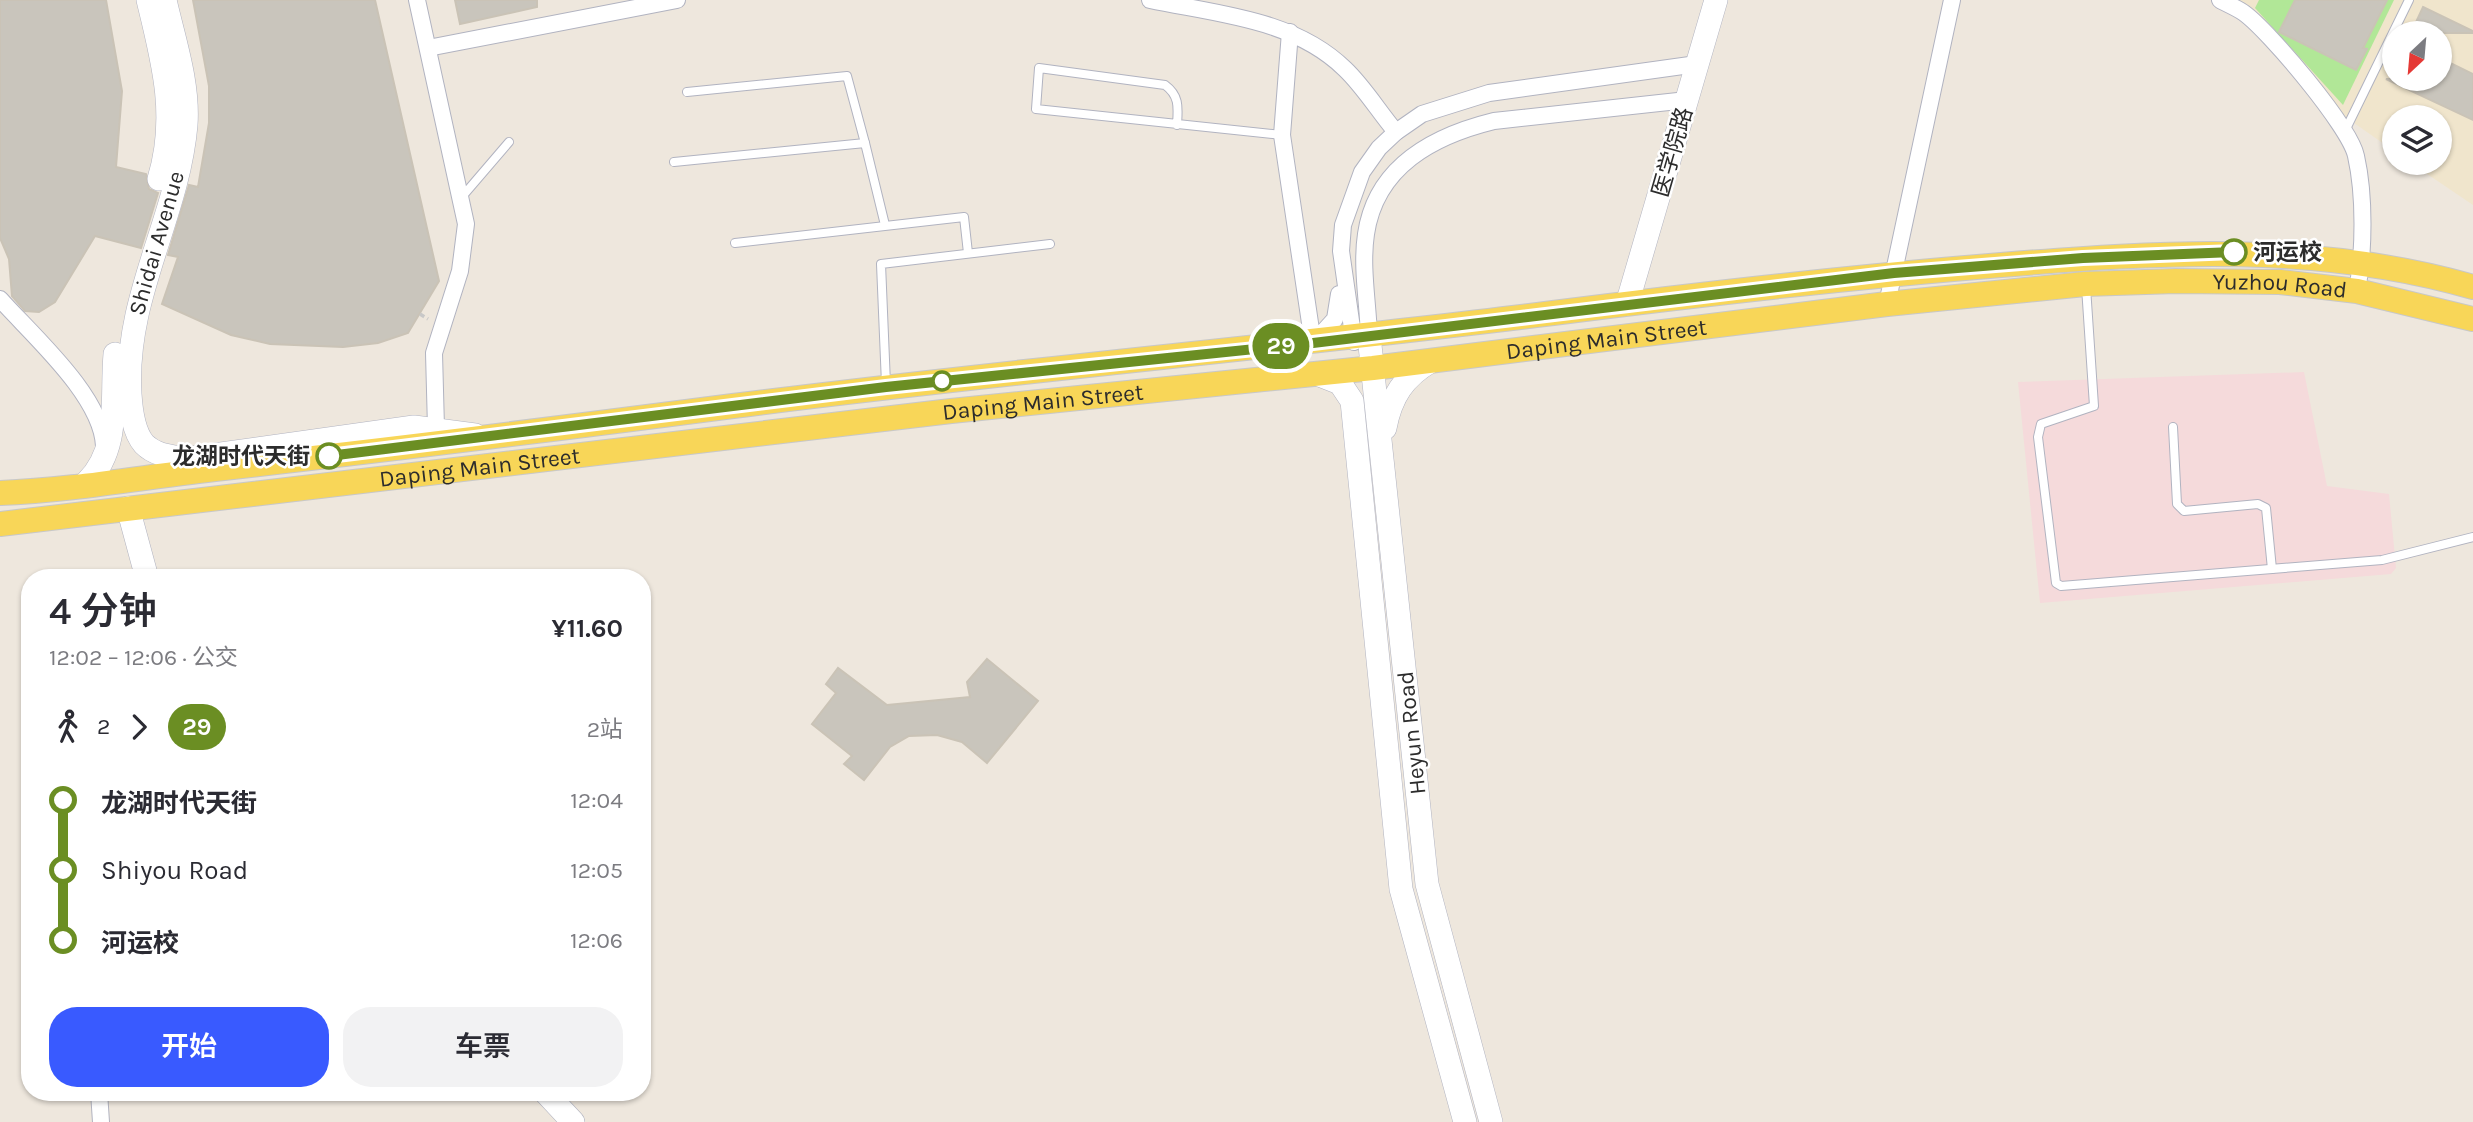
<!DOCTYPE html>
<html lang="zh">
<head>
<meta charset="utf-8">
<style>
  body { margin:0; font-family:Karla,"Noto Sans SC",sans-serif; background:#f2f2f3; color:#2b2b33; height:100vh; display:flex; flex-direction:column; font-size:26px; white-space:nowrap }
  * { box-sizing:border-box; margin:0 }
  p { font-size:23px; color:#7c7c81 }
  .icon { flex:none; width:38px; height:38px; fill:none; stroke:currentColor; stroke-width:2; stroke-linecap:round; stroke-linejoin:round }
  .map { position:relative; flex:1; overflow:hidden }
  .sheet { position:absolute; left:21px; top:569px; width:630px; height:532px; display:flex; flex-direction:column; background:#fff; border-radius:28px; box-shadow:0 2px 5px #0004 }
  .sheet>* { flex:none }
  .badge { padding:0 14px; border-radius:23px; font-size:24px; line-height:46px }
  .needle { width:46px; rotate:206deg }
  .controls { position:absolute; left:2382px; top:21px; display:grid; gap:14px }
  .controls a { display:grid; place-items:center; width:70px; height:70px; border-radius:50%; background:#fff; box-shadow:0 2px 5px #0004; font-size:35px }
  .map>.badge { position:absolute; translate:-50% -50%; box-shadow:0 0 0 4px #fff }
  .legs { display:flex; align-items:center; gap:10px; height:77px; padding:0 28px; font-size:23px }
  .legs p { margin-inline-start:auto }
  .head { display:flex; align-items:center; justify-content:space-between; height:119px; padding:0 28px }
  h1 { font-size:38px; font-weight:600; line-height:52px }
  .action { display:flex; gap:14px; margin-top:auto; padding:14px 28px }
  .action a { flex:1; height:80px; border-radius:28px; background:#395aff; color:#fff; font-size:28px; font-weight:600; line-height:80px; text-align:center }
  .action a+a { background:#f2f2f3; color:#2b2b33 }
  ul { padding:0 28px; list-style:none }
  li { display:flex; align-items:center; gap:24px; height:70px; font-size:26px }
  li i { display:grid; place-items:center; width:10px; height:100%; margin:0 9px; background:currentColor }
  li i::after { content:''; width:18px; height:18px; margin:-9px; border:5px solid; border-radius:50%; background:#fff }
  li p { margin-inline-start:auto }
  li:first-child i { background:linear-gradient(#0000 50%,currentColor 0) }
  li:last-child i { background:linear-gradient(currentColor 50%,#0000 0) }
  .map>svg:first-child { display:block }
  .education { fill:#f0e5cc; fill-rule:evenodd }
  .medical { fill:#f5dadb }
  .green { fill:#b1e797 }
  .building { fill:#c9c5bc; stroke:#cac3b6; stroke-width:2 }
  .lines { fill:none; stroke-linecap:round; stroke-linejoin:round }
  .lane-casing { stroke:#b1b3c0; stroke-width:10 }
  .street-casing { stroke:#b1b3c0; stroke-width:18 }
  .secondary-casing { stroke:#b1b3c0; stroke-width:24 }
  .primary-casing { stroke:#c8c8c8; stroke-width:26 }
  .path { stroke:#c8c8c8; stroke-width:3.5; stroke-dasharray:5 3.5; stroke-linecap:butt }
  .lane { stroke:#fff; stroke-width:8 }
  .street { stroke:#fff; stroke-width:16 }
  .secondary { stroke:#fff; stroke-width:23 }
  .primary { stroke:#f8d658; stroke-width:24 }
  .line-1-casing { stroke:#fff; stroke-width:16 }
  .line-1 { stroke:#6b8e23; stroke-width:10 }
  .stop-1-dot { fill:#fff; stroke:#6b8e23; stroke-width:3.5 }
  .labels { text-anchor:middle; stroke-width:5; stroke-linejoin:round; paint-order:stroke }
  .street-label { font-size:23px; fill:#2c2c2c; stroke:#fff }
  .stop-label { font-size:23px; font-weight:bold; fill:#2c2c2c; stroke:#fff; text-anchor:start }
</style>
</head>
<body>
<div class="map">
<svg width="2473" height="1122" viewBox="0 0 2473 1122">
  <rect width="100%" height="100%" fill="#eee7dd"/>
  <path class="education" d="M2233 0H2473V205L2411 163H2440V117H2394V151L2334 109 2274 30ZM2394 33H2440V79H2394Z"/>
  <polygon class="medical" points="2304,372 2327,486 2389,494 2396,568 2391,574 2040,603 2018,382"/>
  <polygon class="green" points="2259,0 2394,0 2343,105 2255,8"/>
  <g class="building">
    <polygon points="0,0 106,0 122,91 116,167 146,174 149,189 158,193 141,248 95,236 55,302 39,312 25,311 12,296 9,259 0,238"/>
    <polygon points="193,0 375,0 439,281 408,333 378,343 343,347 270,344 231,335 162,304 178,257 168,255 189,185 198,187 209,123 209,86"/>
    <polygon points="455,0 537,0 537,7 460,24"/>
    <polygon points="2295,0 2387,0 2363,48 2367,49 2356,70 2279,32"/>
    <polygon points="2423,7 2473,31 2473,33 2411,33"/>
    <polygon points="2440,58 2473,74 2473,120 2386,79 2440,79"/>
    <polygon points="987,659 1038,701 987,763 962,742 937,735 909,736 890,747 864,780 844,764 852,756 812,724 836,693 826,684 838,668 887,705 970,697 967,682"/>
  </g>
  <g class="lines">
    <defs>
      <g id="lane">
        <polyline points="687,92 847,76 865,143"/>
        <path d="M1177 125C1178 108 1180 96 1165 85L1039 68 1036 109 1282 135"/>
        <polyline points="2344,133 2409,0"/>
        <polyline points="674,162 865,143 885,225"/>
        <polyline points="461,198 509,142"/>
        <polyline points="735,243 964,217 968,253"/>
        <polyline points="2086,287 2094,406 2041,424 2038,437 2056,583 2061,586 2382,560 2473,537"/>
        <polyline points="886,384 881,264 1050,244"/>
        <polyline points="2173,427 2177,504 2184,511 2258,504 2266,508 2272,569"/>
      </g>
      <g id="street">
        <polyline points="417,0 466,224 460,271 434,353 436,428"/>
        <path d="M1150 0C1217 14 1294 19 1345 69 1364 87 1379 112 1396 132"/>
        <path d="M2220 0C2227 4 2237 8 2244 13 2269 31 2350 127 2356 156 2365 196 2364 252 2357 291"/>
        <polyline points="1290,32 1282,135 1313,343 1335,319 1339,294"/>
        <polyline points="428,48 677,0"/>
        <path d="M0 299C32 335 102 396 104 446"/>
        <polyline points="1887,304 1952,0"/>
        <path d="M1369 336C1368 303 1361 267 1366 234 1376 166 1433 136 1494 121L1687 100"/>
        <polyline points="1354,342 1341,251 1343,225 1362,172 1379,148 1396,132 1422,114 1489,93 1697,64"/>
        <polyline points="99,1092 101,1122"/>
      </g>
      <g id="secondary">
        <path d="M148 0C163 61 178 117 159 179"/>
        <path d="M165 0C174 40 189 83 186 125 178 218 124 297 130 394 131 410 133 431 144 444 155 455 169 456 183 458"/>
        <polyline points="1627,304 1716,0"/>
        <polyline points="1369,336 1427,884 1491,1122"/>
        <polyline points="1317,374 1340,383 1352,401 1401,889 1465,1122"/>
        <path d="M1385 428C1391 396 1404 377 1431 361"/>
        <polyline points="170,461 414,427 475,435"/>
        <path d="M87 482C121 448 111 399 115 354"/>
        <polyline points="128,508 147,578"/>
        <polyline points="545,1092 573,1122"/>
      </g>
      <g id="primary">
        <path d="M0 493C75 490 149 476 224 468 394 449 563 428 733 406 1006 371 1280 347 1553 313 1702 294 1851 277 2001 265 2160 252 2318 242 2473 287"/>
        <path id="s1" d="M0 524 951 411 1373 368 1887 304 2085 284 2176 281 2280 282 2357 291 2473 319"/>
      </g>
    </defs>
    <use href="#lane" class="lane-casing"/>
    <use href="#street" class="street-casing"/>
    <use href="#secondary" class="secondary-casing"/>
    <use href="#primary" class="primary-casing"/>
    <polyline class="path" points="420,314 428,319"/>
    <use href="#lane" class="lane"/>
    <use href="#street" class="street"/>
    <use href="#secondary" class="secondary"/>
    <use href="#primary" class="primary"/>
  </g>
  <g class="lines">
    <defs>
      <polyline id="line-1" points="329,456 886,387 1313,343 1894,273 2083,258 2234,252"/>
    </defs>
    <use href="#line-1" class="line-1-casing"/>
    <use href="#line-1" class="line-1"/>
  </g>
  <g class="stop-1-dot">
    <circle cx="2234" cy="252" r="12"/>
    <circle cx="942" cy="381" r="9"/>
    <circle cx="329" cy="456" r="12"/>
  </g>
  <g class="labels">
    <g class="street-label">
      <text transform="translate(1672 152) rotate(-74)" y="8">医学院路</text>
      <text transform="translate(156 243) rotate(-74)" y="8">Shidai Avenue</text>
      <text dy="8" stroke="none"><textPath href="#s1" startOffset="2294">Yuzhou Road</textPath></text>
      <text dy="8" stroke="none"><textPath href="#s1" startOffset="1617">Daping Main Street</textPath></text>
      <text dy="8" stroke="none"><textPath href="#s1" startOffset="1050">Daping Main Street</textPath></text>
      <text dy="8" stroke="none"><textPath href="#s1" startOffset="483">Daping Main Street</textPath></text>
      <text transform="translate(1411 733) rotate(-96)" y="8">Heyun Road</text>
    </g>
    <g class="stop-label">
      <text x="2253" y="260">河运校</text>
      <text x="310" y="464" text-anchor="end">龙湖时代天街</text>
    </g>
  </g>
</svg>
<div class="controls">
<a><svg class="needle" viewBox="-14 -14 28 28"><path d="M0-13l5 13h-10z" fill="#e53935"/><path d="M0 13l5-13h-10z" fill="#7c7c81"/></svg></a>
<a><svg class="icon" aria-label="layers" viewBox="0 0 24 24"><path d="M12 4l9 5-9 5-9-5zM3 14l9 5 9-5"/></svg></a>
</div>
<b class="badge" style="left:1281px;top:346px;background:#6b8e23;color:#fff">29</b>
<section class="sheet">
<div class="head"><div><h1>4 分钟</h1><p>12:02 – 12:06 · 公交</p></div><b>¥11.60</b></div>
<div class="legs"><svg class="icon" aria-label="walk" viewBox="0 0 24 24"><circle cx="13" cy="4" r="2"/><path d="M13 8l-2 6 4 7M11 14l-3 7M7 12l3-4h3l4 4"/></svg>2<svg class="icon" aria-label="forward" viewBox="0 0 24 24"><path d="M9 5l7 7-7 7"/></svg><b class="badge" style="background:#6b8e23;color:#fff">29</b><p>2站</p></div>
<ul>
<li><i style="color:#6b8e23"></i><b>龙湖时代天街</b><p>12:04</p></li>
<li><i style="color:#6b8e23"></i><span>Shiyou Road</span><p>12:05</p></li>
<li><i style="color:#6b8e23"></i><b>河运校</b><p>12:06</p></li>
</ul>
<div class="action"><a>开始</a><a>车票</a></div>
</section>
</div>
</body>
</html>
